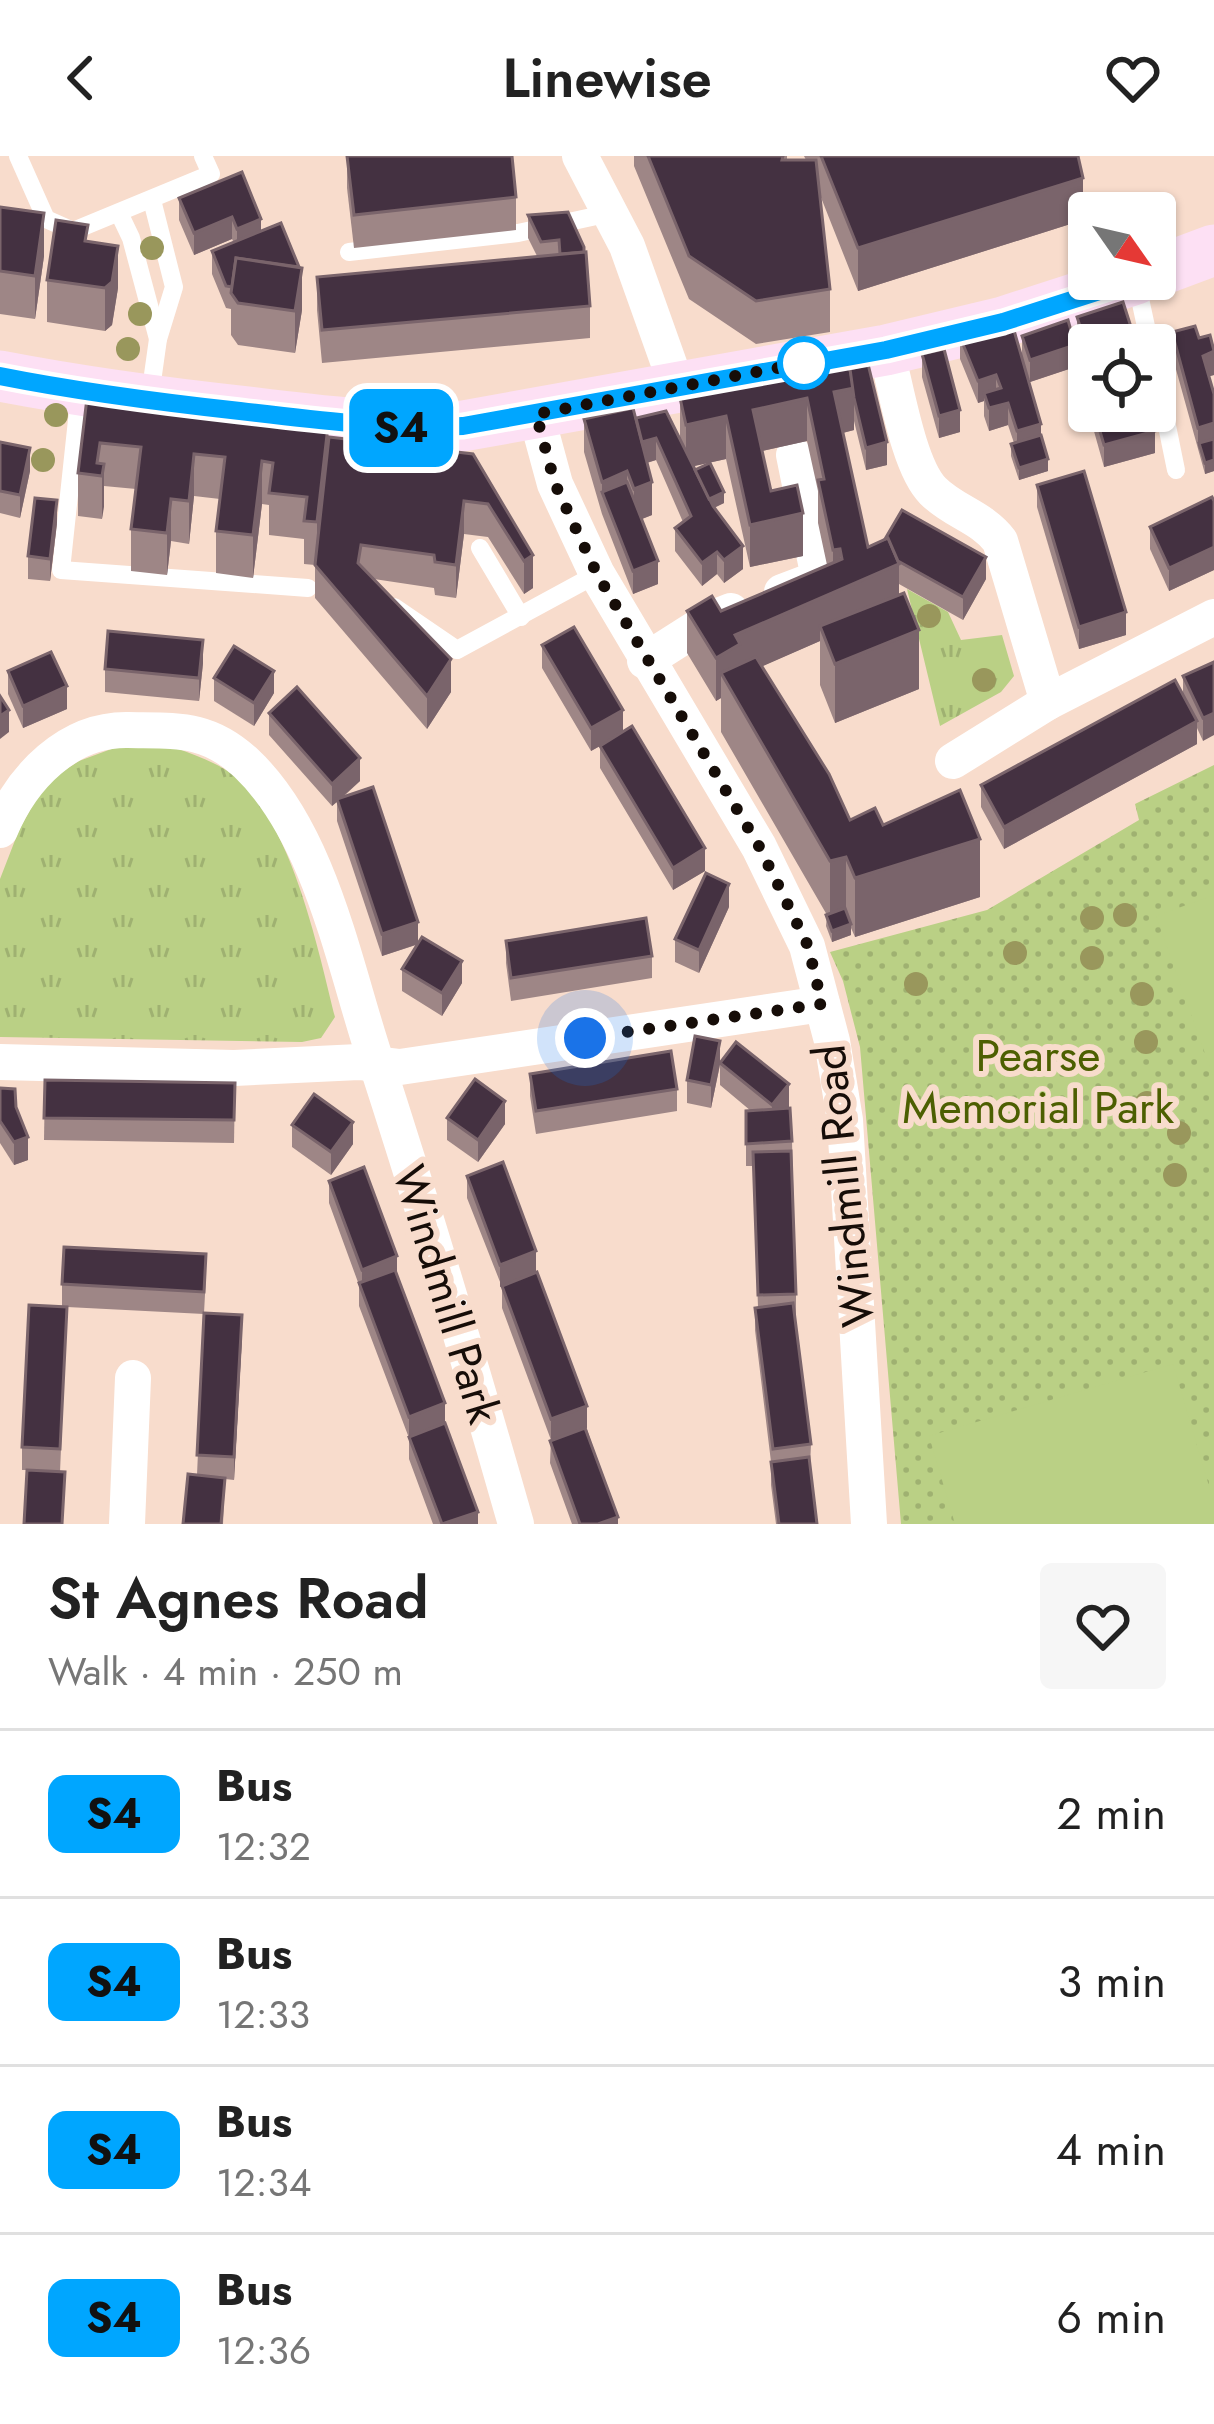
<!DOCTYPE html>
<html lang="en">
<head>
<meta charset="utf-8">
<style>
  body { margin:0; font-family:Jost,sans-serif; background:#f6f6f6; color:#222; height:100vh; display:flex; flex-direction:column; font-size:45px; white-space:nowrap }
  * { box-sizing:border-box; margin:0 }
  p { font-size:39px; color:#767676 }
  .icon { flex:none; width:66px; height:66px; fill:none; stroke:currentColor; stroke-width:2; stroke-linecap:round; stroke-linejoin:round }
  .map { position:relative; height:1368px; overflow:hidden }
  .panel { display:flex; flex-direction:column; background:#fff; flex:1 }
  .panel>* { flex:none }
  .badge { padding:0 24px; border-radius:18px; font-size:42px; line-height:78px }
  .needle { width:78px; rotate:124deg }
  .tools { position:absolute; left:1068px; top:36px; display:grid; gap:24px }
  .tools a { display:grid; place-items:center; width:108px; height:108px; border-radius:12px; background:#fff; box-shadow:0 3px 9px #0004; font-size:60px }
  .you { position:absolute; width:60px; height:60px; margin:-30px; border:9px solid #fff; border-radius:50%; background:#1a73e8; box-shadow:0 0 0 18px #1a73e833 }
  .map>.badge { position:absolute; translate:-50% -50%; box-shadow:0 0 0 6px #fff }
  .round { display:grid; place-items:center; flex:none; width:126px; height:126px; border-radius:12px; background:#f6f6f6 }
  .head { display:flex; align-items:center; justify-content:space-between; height:204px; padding:0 48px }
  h1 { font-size:57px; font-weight:600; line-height:90px }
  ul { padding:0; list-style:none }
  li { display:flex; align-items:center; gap:36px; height:168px; padding:0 48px; border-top:3px solid #e0e0e0 }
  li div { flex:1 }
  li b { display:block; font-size:45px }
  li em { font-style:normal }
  li .badge { min-width:132px; font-weight:700; text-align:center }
  header { display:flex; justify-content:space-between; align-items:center; height:156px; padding:0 48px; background:#fff; font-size:54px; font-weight:600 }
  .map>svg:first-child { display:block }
  .grass { fill:url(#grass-tufts) }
  .park { fill:url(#park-dots) }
  .garden { fill:#bad085 }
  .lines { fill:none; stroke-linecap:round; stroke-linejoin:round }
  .lane { stroke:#fff; stroke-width:18 }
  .street { stroke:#fff; stroke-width:36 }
  .secondary { stroke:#fde0f4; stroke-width:51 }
  .tree { fill:#99975c }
  .wall { fill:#9e8686 }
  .shaded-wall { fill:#7a646b }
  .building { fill:#443141; stroke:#7a646b; stroke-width:3 }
  .line-casing { stroke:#fff; stroke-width:27 }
  .line { stroke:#00a6ff; stroke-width:18 }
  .walk { stroke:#160d08; stroke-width:12; stroke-dasharray:0 21.6 }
  .stop-dot { fill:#fff; stroke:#00a6ff; stroke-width:6 }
  .labels { text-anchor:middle; stroke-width:12; stroke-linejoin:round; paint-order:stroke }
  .park-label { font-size:45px; fill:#4c5f01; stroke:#f8dccc }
  .street-label { font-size:45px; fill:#160d08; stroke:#f8dccc }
</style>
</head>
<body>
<header><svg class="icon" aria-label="back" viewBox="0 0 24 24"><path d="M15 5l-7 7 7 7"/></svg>Linewise<svg class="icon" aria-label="heart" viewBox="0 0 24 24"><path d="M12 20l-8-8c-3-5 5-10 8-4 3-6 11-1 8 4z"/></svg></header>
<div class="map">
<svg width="1214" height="1368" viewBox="0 0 1214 1368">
  <defs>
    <pattern id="grass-tufts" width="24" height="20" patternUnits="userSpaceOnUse" patternTransform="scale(3)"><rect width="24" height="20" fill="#bad085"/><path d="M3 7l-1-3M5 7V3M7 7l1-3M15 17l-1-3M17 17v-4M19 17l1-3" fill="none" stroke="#9fb171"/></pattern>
    <pattern id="park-dots" width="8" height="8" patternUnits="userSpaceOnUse" patternTransform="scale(3)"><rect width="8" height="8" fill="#bad085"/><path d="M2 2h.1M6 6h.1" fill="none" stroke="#9fb171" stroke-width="1.8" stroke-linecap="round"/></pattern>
  </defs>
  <rect width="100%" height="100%" fill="#f8dccc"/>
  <g class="grass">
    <polygon points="907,433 948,456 961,484 1002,479 1014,520 1001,536 940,570"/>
    <path d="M174 591C191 598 210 604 226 614 289 652 318 793 335 861L321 882 302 886 0 881V723L19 674 45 627 79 605 114 592Z"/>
  </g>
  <polygon class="park" points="1214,609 1214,1368 901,1368 860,891 843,825 830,796 987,754 1139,664 1135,648"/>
  <g class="garden">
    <polygon points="1214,739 1214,923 1156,760"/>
    <polygon points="1173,1208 1214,1347 1214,1368 955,1368 929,1280"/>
  </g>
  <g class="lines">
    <g class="lane">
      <polyline points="18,0 46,63 73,75 211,18 203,0"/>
      <polyline points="120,59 131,82 158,183"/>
      <polyline points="349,96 518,77 610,57"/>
      <polyline points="1137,129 1150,189"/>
      <polyline points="1155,211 1176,314"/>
      <polyline points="80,236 61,414 308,432"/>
      <polyline points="150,240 158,183 174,131 152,44"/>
      <polyline points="480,392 521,461"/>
      <polyline points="394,451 457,494 597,418"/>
    </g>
    <g class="street">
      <polyline points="580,0 627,90 678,233"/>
      <path d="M886 194C896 230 908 310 933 335 954 356 982 361 1000 385L1048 546 1214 461"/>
      <polyline points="536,258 555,328 597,418 759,691 807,790 832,885 845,964 869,1368"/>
      <polyline points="782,436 819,422 794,299"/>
      <polyline points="645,505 711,463 731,455"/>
      <polyline points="953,605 1048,546"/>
      <path d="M0 674C22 621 68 573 128 574 177 575 207 571 246 607 319 676 343 804 373 896 424 1053 471 1210 516 1368"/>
      <polyline points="0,906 234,912 359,906 400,911 822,848"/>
      <polyline points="127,1368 133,1222"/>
    </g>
    <g class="secondary">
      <polyline points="1155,116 1214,94"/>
      <path d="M0 220C83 236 165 247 249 256 320 265 391 273 463 270L886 194 1003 166 1136 123"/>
    </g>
  </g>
  <g class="tree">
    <circle cx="152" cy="92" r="12"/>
    <circle cx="140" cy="158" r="12"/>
    <circle cx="128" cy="193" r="12"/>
    <circle cx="56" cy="259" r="12"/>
    <circle cx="43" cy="304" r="12"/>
    <circle cx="929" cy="460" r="12"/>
    <circle cx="984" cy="524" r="12"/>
    <circle cx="1125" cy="759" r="12"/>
    <circle cx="1092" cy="762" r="12"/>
    <circle cx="1015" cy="797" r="12"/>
    <circle cx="1092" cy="802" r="12"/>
    <circle cx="916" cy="828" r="12"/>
    <circle cx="1142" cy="838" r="12"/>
    <circle cx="1146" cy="886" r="12"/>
    <circle cx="1147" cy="947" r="12"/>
    <circle cx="1179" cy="977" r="12"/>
    <circle cx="1175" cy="1019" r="12"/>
  </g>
  <g class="wall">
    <polygon points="347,0 516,41 516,74 354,92 347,32"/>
    <polygon points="634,0 787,0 787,4 806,4 804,0 1078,0 1083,64 858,135 820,39 830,133 830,176 756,188 689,143 634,10"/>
    <polygon points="179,42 261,75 302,154 295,197 238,189 231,179 231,153 226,152 212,118 212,95 234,87 232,83 194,99 179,64"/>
    <polygon points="0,51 44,100 35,163 0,158"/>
    <polygon points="568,56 590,150 590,182 322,207 317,154 317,121 537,100 528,82 528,59"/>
    <polygon points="88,85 118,132 112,169 105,175 47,166 47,124"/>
    <polygon points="1077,161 1131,189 1089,189 1089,207 1085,208 1077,183"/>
    <polygon points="1011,164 1048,315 1019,324 1011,300 1011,288 1014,287 1008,269 989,275 984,260 984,245 978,247 960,203 960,181"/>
    <polygon points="1172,176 1199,182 1214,195 1214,219 1209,220 1214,238 1214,315 1205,318 1172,199"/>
    <polygon points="1022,180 1075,211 1030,226 1022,202"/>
    <polygon points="922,198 960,276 939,282 922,221"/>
    <polygon points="1089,212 1089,255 1149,255 1155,297 1104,311 1083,236 1083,214"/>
    <polygon points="850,213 887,309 866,314 854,265 854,274 843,277 868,391 986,423 963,464 899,428 899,439 919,533 835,567 820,529 820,485 762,510 850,664 883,669 980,741 855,781 851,772 851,779 832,786 826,770 827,759 721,576 721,542 716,545 687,497 687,455 721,455 827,409 818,367 818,335 807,285 762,295 771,335 803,400 750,411 726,303 693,310 724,347 714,352 743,413 724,427 717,418 702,430 675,395 675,372 683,366 656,304 647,307 652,359 642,363 658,428 633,438 602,358 584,296 584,263 636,262 680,284 680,242"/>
    <polygon points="87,242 328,296 473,298 533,399 533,432 524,438 488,381 464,378 456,442 435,439 434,432 374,423 451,536 427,573 315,442 315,409 304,408 304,383 269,379 269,349 262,348 253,422 216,417 216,375 220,343 194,340 189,388 171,385 167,419 131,415 131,373 136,333 104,330 102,363 78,360 78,317"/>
    <polygon points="0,286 30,315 20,362 0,357"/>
    <polygon points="1037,329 1126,479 1079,493 1037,351"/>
    <polygon points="1214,345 1214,414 1169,435 1150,393 1150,371"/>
    <polygon points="57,367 50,425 28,423 28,400"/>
    <polygon points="542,489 623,576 705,715 673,734 600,612 600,590 591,595 542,512"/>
    <polygon points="1214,506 1203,585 1197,572 1197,588 1004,693 981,651 981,629 1183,540 1183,520"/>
    <polygon points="203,507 199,545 105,536 105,513"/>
    <polygon points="8,515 67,553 23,572 8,538"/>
    <polygon points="214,522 274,537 254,570 214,545"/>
    <polygon points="269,557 360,625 343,641 418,786 462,827 442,860 402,835 402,813 416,789 382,800 337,665 337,646 332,650 269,579"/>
    <polygon points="729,751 699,817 675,806 675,783"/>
    <polygon points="506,785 652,800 652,822 511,845 506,807"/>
    <polygon points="720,906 789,951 792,985 796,1138 796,1160 795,1160 811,1288 810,1311 817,1368 776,1368 771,1329 771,1306 755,1174 755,1152 758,1151 753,1010 746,1010 746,955 751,955 720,929 720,909 711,952 687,947 687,924"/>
    <polygon points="530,918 677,933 677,955 536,978 530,940"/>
    <polygon points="45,924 235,927 234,987 44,984"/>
    <polygon points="0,932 16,951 28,1004 14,1009 0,987"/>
    <polygon points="447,962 505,968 478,1006 447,984"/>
    <polygon points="292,969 353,988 331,1019 292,991"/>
    <polygon points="467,1020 536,1117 618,1368 572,1368 550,1307 551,1284 502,1152 502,1131 467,1042"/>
    <polygon points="329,1025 397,1119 478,1368 433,1368 409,1303 409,1282 359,1150 359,1129 329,1047"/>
    <polygon points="206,1120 204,1157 242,1181 234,1324 225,1323 223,1368 183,1368 197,1319 204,1158 67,1151 60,1316 65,1338 27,1314 22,1314 22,1291 62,1150 62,1128"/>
  </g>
  <g class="shaded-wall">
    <polygon points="1083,22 1083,64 858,135 858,92"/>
    <polygon points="44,57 44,100 35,163 35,120"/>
    <polygon points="232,61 232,83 194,99 194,77"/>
    <polygon points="261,63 261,86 237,96 237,73"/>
    <polygon points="118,90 118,132 112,169 105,175 105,132"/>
    <polygon points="302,112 302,154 295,197 295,155"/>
    <polygon points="1131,171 1131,189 1089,189 1089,207 1085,208 1085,185"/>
    <polygon points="1075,189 1075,211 1030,226 1030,204"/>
    <polygon points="1214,196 1214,219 1203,222 1203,200"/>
    <polygon points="996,219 996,242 984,237 984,245 978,247 978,225"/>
    <polygon points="854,232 854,274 834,279 834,236"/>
    <polygon points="807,242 807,285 753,297 753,254"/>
    <polygon points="1008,247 1008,269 989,275 989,252"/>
    <polygon points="960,254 960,276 939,282 939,260"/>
    <polygon points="726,260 726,303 686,312 686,269"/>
    <polygon points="1214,267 1214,290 1199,287 1198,294 1198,272"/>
    <polygon points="1041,268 1041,291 1017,298 1017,275"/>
    <polygon points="328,270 328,312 317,409 317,366"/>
    <polygon points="1155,275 1155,297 1104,311 1104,289"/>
    <polygon points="656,282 656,304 639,309 639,286"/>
    <polygon points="887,286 887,309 866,314 866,292"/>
    <polygon points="30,292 30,315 20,362 20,339"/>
    <polygon points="194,298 194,340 189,388 189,345"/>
    <polygon points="1048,303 1048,315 1019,324 1019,312"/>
    <polygon points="1214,304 1214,315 1205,318 1205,307"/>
    <polygon points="262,305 262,348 253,422 253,379"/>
    <polygon points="104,308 104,351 102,363 102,320"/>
    <polygon points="627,315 627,348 602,336 602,326"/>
    <polygon points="652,326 652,359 634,366 634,333"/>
    <polygon points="724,336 724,347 705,356 705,345"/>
    <polygon points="171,343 171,385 167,419 167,377"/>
    <polygon points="57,344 57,367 50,425 50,403"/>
    <polygon points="464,345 464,378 456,442 456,409"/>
    <polygon points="803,357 803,400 750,411 750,369"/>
    <polygon points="743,390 743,413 724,427 724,404"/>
    <polygon points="1214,391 1214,414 1169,435 1169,412"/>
    <polygon points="840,393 840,434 899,408 899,450 820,470 820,485 740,520 721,517 721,542 716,545 716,502 735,479 833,437 833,394"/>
    <polygon points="717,396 717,418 702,430 702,407"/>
    <polygon points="533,399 533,432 524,438 524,405"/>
    <polygon points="986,401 986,423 963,464 963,441"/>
    <polygon points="658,405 658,428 633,438 633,415"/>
    <polygon points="1126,456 1126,479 1079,493 1079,471"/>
    <polygon points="919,474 919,533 835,567 835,508"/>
    <polygon points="203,484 203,507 199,545 199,522"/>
    <polygon points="451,503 451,536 427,573 427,540"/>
    <polygon points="274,515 274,537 254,570 254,547"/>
    <polygon points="67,530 67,553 23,572 23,550"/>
    <polygon points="9,554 9,576 0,583 0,560"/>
    <polygon points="623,554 623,577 591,595 591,572"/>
    <polygon points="1214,557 1214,579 1203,585 1203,562"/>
    <polygon points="1197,565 1197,588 1004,693 1004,671"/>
    <polygon points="360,602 360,625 332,650 332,628"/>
    <polygon points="980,683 980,741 855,781 855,722"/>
    <polygon points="705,692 705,715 673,734 673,712"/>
    <polygon points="846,701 846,759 830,764 830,705"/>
    <polygon points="729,728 729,751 699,817 699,794"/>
    <polygon points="418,766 418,788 382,800 382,778"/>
    <polygon points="851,768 851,779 832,786 832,775"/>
    <polygon points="462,805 462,827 442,860 442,837"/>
    <polygon points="720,885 720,908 711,952 711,929"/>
    <polygon points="789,928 789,951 772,972 772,949"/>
    <polygon points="505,945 505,968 478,1006 478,984"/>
    <polygon points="353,966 353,988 331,1019 331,996"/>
    <polygon points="28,981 28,1004 14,1009 14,986"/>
    <polygon points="536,1095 536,1118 500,1131 500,1109"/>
    <polygon points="397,1100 397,1123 362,1136 362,1114"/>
    <polygon points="242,1159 242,1181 234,1324 234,1301"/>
    <polygon points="445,1247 445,1270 409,1283 409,1261"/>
    <polygon points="587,1250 587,1272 551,1286 551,1263"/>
    <polygon points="478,1356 478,1368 446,1368"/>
    <polygon points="618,1361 618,1368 598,1368"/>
  </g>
  <g class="building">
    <polygon points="347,0 512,0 516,41 354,59"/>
    <polygon points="648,0 783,0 782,4 816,4 830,133 756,145 689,100"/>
    <polygon points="821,0 1078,0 1083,22 858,92"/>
    <polygon points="242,16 261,63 237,73 232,61 194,77 179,42"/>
    <polygon points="0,51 44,57 35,120 0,115"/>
    <polygon points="568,56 584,91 584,96 560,98 559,84 541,86 528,59"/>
    <polygon points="56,64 88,69 85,85 118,90 112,126 105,132 47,124"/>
    <polygon points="281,67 299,111 236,102 232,131 226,130 212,95"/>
    <polygon points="586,96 590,150 322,174 317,121"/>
    <polygon points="236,102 302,112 295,155 238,147 231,137"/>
    <polygon points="1123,146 1131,171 1085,185 1077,161"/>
    <polygon points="1011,164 1041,268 1017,275 1008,247 989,252 984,237 1001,232 996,219 978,225 960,181"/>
    <polygon points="1068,164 1075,189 1030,204 1022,180"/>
    <polygon points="1195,170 1199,182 1210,179 1214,195 1203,200 1214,238 1214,267 1198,272 1172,176"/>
    <polygon points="944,193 960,254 939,260 922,198"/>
    <polygon points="848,205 854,232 834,236 868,391 888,382 899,408 735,479 740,488 716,502 687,455 712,440 721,455 842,403 840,393 833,394 818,324 824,323 807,242 753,254 771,335 797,329 803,357 750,369 726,260 686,269 680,242"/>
    <polygon points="868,208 887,286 866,292 854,242 850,213"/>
    <polygon points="1089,212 1089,236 1083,214"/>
    <polygon points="87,242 328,270 317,366 304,365 307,341 269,337 273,307 262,305 253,379 216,375 225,301 194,298 189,345 171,343 167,377 131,373 141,291 100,287 97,307 104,308 102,320 78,317"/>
    <polygon points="633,252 652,326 634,333 627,315 602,326 584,263"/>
    <polygon points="666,255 713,350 743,390 724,404 717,396 702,407 675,372 691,360 656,282 642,286 636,262"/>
    <polygon points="1094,255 1149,255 1155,275 1104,289"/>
    <polygon points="1041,279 1048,303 1019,312 1011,288"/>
    <polygon points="329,281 473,298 533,399 524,405 488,348 464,345 456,409 435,406 434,399 361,389 358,407 451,503 427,540 315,409"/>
    <polygon points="1214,283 1214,304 1205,307 1199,287"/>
    <polygon points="0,286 30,292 20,339 0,335"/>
    <polygon points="710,307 724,336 709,343 695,314"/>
    <polygon points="1084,315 1126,456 1079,471 1037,329"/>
    <polygon points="627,326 658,405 633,415 602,336"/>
    <polygon points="1212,341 1214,345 1214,391 1169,412 1150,371"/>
    <polygon points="35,342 57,344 50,403 28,400"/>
    <polygon points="902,354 986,401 963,441 898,405 888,382 885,383"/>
    <polygon points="904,437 919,474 835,508 820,470"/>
    <polygon points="574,471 623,554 591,572 542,489"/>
    <polygon points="108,475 203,484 199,522 105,513"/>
    <polygon points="234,490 274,515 254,547 214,522"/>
    <polygon points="51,496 67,530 23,550 8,515"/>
    <polygon points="756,501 829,618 850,664 875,652 883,669 960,634 980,683 855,722 846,701 830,705 721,517"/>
    <polygon points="1214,506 1214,557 1203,562 1183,520"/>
    <polygon points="1175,524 1197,565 1004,671 981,629"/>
    <polygon points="297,531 360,602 332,628 269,557"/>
    <polygon points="0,540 9,554 0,560"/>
    <polygon points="632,570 705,692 673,712 600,590"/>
    <polygon points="373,631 418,766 382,778 337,643"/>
    <polygon points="706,717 729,728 699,794 675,783"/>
    <polygon points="845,752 851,768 832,775 826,759"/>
    <polygon points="646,762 652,800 511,822 506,785"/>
    <polygon points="422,781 462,805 442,837 402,813"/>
    <polygon points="695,880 720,885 711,929 687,924"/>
    <polygon points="736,886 789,928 772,949 720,907"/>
    <polygon points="671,895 677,933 536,955 530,918"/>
    <polygon points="475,923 505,945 478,984 447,962"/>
    <polygon points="45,924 235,927 234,964 44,962"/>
    <polygon points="0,932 15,933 16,951 28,981 14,986 0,965"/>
    <polygon points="314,938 353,966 331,996 292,969"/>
    <polygon points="790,952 792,985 746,988 746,955"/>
    <polygon points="791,995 796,1138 758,1139 753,996"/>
    <polygon points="503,1006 536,1095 500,1109 467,1020"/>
    <polygon points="364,1011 397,1100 362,1114 329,1025"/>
    <polygon points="64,1091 206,1098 204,1136 62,1128"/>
    <polygon points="395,1114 445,1247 409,1261 359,1127"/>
    <polygon points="537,1116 587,1250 551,1263 502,1130"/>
    <polygon points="793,1147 811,1288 773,1293 755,1152"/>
    <polygon points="29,1149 67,1151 60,1293 22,1291"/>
    <polygon points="204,1157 242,1159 234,1301 197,1299"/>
    <polygon points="445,1267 478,1356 442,1368 409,1281"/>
    <polygon points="585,1272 618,1361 598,1368 580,1368 550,1285"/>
    <polygon points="809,1301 817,1368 779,1368 771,1306"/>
    <polygon points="27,1314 65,1316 62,1368 24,1368"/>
    <polygon points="188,1318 225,1322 221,1368 183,1368"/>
  </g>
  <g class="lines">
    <defs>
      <path id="line" d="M0 220C80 236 159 246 240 255 314 264 388 273 463 270L886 194 1003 166 1137 123"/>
    </defs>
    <use href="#line" class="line-casing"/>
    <use href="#line" class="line"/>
    <polyline class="walk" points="585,882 822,848 808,790 760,692 597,418 555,328 536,258 804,207"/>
  </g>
  <circle class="stop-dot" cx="804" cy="207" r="24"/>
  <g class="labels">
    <g class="park-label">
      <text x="1038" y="915">Pearse<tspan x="1038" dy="52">Memorial Park</tspan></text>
    </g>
    <g class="street-label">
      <text transform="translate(843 1030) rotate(-96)" y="16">Windmill Road</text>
      <text transform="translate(447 1138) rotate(73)" y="16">Windmill Park</text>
    </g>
  </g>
</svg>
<div class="tools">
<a><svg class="needle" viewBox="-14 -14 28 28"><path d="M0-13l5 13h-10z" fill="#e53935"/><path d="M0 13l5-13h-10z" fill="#767676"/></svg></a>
<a><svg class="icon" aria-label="locate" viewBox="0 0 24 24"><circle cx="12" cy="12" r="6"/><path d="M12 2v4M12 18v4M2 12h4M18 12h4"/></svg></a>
</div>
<div class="you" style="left:585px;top:882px"></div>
<b class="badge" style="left:401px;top:272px;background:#00a6ff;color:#111">S4</b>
</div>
<section class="panel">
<div class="head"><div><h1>St Agnes Road</h1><p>Walk · 4 min · 250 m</p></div><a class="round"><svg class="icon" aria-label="heart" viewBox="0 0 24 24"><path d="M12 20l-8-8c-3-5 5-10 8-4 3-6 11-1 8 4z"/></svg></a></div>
<ul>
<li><span class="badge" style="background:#00a6ff;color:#111">S4</span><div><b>Bus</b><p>12:32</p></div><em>2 min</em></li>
<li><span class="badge" style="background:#00a6ff;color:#111">S4</span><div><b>Bus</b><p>12:33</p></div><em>3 min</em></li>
<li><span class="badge" style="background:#00a6ff;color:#111">S4</span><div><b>Bus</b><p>12:34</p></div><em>4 min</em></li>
<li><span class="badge" style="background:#00a6ff;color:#111">S4</span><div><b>Bus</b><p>12:36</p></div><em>6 min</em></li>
</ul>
</section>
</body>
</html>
